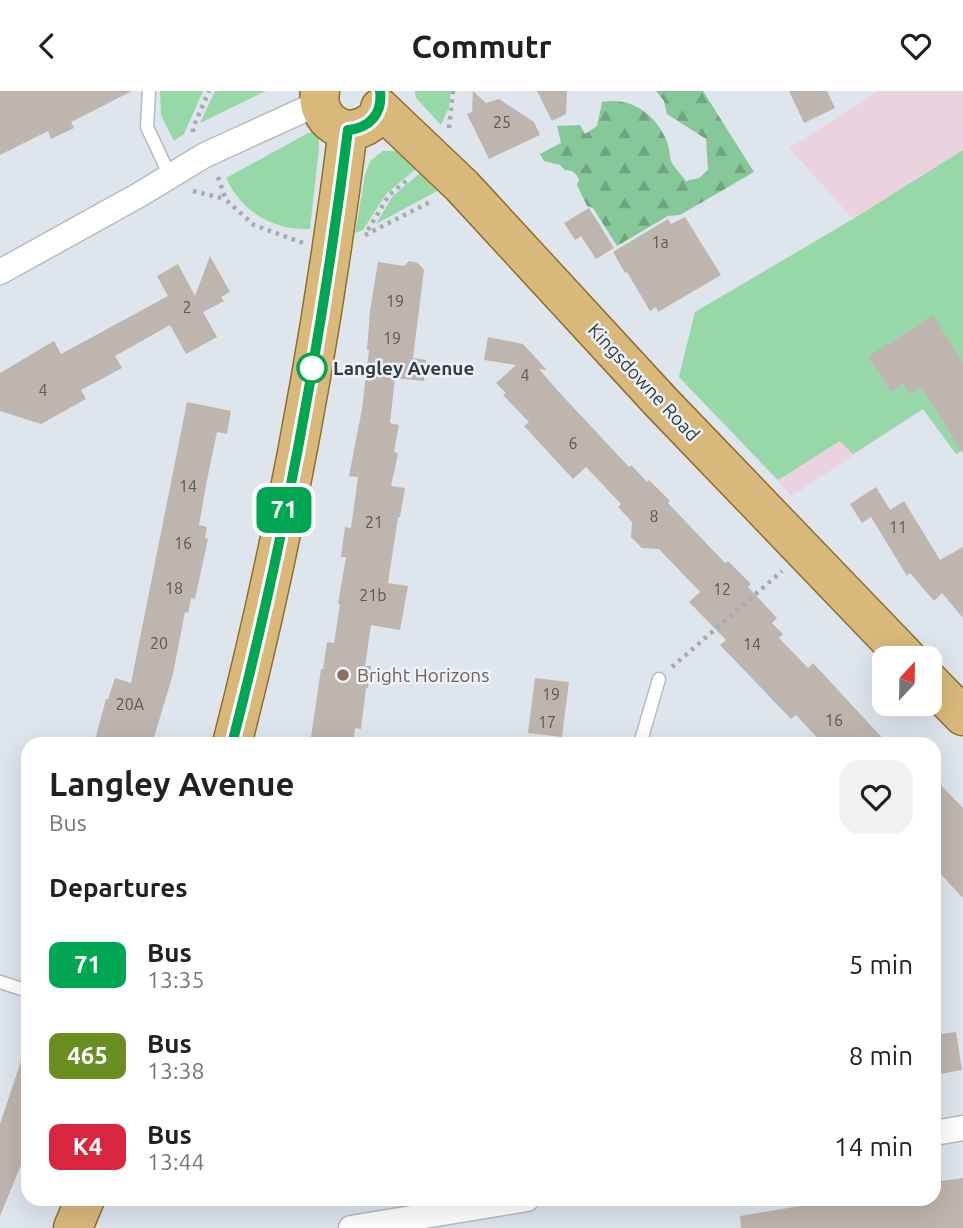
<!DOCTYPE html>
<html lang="en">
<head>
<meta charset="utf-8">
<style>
  body { margin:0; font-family:Ubuntu,sans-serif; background:#f2f2f2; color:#202124; height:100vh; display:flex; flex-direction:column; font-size:26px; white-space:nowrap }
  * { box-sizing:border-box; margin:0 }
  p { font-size:23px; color:#757577 }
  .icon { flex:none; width:38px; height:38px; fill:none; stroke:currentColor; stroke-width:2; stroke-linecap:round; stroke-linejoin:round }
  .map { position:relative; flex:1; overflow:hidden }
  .side { position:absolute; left:21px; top:646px; width:920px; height:469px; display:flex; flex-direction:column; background:#fff; border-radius:21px; box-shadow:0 7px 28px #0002 }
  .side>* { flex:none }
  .badge { padding:0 14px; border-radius:10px; font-size:24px; line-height:46px }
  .needle { width:46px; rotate:22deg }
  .tools { position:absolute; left:872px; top:555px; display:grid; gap:14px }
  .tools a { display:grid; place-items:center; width:70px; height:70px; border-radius:14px; background:#fff; box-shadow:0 7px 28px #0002; font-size:35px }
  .map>.badge { position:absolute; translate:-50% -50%; box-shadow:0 0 0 4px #fff }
  h2 { padding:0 28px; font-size:26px; line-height:63px }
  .round { display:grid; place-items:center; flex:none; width:74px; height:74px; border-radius:21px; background:#f2f2f2 }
  .head { display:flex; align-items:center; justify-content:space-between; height:119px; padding:0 28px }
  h1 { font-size:33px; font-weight:700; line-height:52px }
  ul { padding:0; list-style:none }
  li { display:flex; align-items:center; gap:21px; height:91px; padding:0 28px }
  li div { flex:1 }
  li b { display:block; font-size:26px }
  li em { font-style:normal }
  li .badge { min-width:77px; font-weight:700; text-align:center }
  header { display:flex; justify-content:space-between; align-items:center; height:91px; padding:0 28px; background:#fff; font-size:32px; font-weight:700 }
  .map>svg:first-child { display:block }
  .education { fill:#ead3de }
  .green { fill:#97d8a9 }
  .forest { fill:url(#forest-firs) }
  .building { fill:#bfb5af }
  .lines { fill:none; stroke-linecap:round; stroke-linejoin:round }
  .service-casing { stroke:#b5bbc4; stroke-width:15 }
  .minor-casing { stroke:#b5bbc4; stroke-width:27 }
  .primary-casing { stroke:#916f2d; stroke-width:41 }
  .path { stroke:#a5abb1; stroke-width:4.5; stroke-dasharray:3.5 5; stroke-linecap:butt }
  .service { stroke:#fff; stroke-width:12 }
  .minor { stroke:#fff; stroke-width:24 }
  .primary { stroke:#d9b97b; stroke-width:38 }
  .line-casing { stroke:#fff; stroke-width:16 }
  .line { stroke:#00a651; stroke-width:10 }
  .stop-dot { fill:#fff; stroke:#00a651; stroke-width:3.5 }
  .education-dot { fill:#8d6e63; stroke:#ebf2fb; stroke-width:2.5 }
  .labels { text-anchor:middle; stroke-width:5; stroke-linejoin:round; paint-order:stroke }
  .number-label { font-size:16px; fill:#5a5a5b }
  .stop-label { font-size:19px; font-weight:bold; fill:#393c3f; stroke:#ebf2fb; text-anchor:start }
  .street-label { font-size:19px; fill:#393c3f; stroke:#ebf2fb }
  .education-label { font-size:19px; fill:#785e54; stroke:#ebf2fb; text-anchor:start }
</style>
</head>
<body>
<header><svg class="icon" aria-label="back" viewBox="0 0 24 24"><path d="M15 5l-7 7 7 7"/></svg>Commutr<svg class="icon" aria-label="heart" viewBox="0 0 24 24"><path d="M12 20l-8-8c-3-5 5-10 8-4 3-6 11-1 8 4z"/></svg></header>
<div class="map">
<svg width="963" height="1137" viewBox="0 0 963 1137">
  <defs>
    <pattern id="forest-firs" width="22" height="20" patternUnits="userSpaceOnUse" patternTransform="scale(1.75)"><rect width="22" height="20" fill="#86c899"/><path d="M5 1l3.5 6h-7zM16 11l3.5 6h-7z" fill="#6fa47e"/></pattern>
  </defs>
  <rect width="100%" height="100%" fill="#dee5ed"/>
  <polygon class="education" points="879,0 963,0 963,359 956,363 923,318 792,405 679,286 695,221 853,128 789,57"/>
  <g class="green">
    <polygon points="160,0 203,0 184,43 174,50 161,24"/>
    <polygon points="215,0 266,0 200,32"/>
    <polygon points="415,0 451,0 449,16 441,34 416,7"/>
    <path d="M314 41 319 47V57L310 138C273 140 241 120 226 87L308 42Z"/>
    <polygon points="963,59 963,359 956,363 923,318 853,363 840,350 778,389 679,286 695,221 853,128"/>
    <polygon points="383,60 396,60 417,77 386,103 363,139 355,142 365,84 370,70"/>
    <polygon points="420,82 437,100 376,133 392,106"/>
  </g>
  <path class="forest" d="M656 0H703L754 81 680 124 668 125 617 155 593 117 587 115 577 94 579 89C576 82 573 79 565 79L560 74 544 70 540 63 561 52 557 35 580 34 585 43 597 35 602 11C631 5 657 24 667 51 670 58 669 66 672 72 676 79 682 84 686 90L699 87 708 79 706 48 667 23 664 10Z"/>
  <g class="building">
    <polygon points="0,0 132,0 71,31 74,37 51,48 48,40 0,64"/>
    <polygon points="473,0 486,12 499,8 534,31 540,44 489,68 467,23 472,21"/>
    <polygon points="537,0 567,0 566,23 552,30"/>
    <polygon points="789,0 827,0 835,17 804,32"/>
    <polygon points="589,117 614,157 596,168 581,145 575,149 564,132"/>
    <polygon points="685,126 721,184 658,221 656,216 650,220 627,181 625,182 613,161 668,128 671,133"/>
    <polygon points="210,165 230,201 221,206 224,210 203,221 217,246 186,263 170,234 115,265 122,277 81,299 86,308 41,333 0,320 0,282 54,250 61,263 168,205 157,185 178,173 195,205"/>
    <polygon points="409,170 418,172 424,179 413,267 426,269 424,290 395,287 390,332 399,334 394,360 398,363 391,395 405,397 400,426 398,426 388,492 408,495 400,539 371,534 365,575 371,575 368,597 366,597 361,638 355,637 353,653 310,653 321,578 323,578 327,551 334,552 340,513 338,513 346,466 341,466 345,436 351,437 358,386 349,385 362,318 369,259 367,259 370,220 378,171 404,175"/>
    <polygon points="933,224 963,271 963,362 921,297 910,303 903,293 891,301 868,266"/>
    <polygon points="488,246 523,253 547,279 539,278 558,300 629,376 631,374 647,391 649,389 670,410 668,412 725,472 728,470 751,493 748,496 777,527 772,532 783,543 779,547 808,577 813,572 888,653 823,653 796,624 791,628 720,554 726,549 689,511 700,501 659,458 642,457 631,446 632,431 618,416 621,413 586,376 573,388 524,335 529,331 503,304 506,302 496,292 516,274 484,269"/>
    <polygon points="187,311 231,320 227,343 217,341 207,389 199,434 207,436 205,447 208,448 195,508 191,507 188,522 185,521 173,583 152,653 94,653 106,608 108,608 115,587 131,592"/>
    <polygon points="876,396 890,419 904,410 940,469 963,456 963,527 942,502 934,510 910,482 907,485 871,426 862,432 850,413"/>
    <polygon points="535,587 569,591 562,646 528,642"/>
    <polygon points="934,687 963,717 963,807 934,776"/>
    <polygon points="956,941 962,979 934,984 934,944"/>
    <polygon points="24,961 28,962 28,1057 0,1125 0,1033"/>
    <polygon points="963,1087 963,1137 741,1137 740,1125 843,1108 934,1108 934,1091"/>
  </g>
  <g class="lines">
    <defs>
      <g id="service">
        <polyline points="149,0 147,36 170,85"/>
        <polyline points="640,653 659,588"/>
        <polyline points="0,891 28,900"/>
      </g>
      <g id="minor">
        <polyline points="0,181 139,104 205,64 319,12"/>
        <polyline points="934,1042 963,1037"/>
        <polyline points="351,1137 527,1108"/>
      </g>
      <g id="primary">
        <path d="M320 0C315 29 345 50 370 32"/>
        <polyline points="380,17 462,95 661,311 907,567"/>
        <polyline points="929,590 963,625"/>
        <path d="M232 653C284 451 322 245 348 39"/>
        <polyline points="73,1137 85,1108"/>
      </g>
    </defs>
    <use href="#service" class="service-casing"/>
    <use href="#minor" class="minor-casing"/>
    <use href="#primary" class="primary-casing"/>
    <g class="path">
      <polyline points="449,37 453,0"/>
      <polyline points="193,41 193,37 209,0"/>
      <polyline points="218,86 226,109 254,134 303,152"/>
      <polyline points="193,100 225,108"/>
      <polyline points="368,139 389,104 410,87"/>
      <polyline points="365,144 432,110"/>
      <polyline points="672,576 782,480"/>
    </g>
    <use href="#service" class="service"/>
    <use href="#minor" class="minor"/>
    <use href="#primary" class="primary"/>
  </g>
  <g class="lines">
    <defs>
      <path id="line" d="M232 653C284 452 322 245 348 39 370 37 383 22 380 0"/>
    </defs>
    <use href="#line" class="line-casing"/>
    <use href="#line" class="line"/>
  </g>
  <circle class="stop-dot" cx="312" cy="277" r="14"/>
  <circle class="education-dot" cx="343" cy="584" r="7"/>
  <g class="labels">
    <g class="number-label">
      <text x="502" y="37">25</text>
      <text x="660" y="157">1a</text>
      <text x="395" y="216">19</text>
      <text x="187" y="222">2</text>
      <text x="392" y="253">19</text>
      <text x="525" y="290">4</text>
      <text x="43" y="305">4</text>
      <text x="573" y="358">6</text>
      <text x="188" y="401">14</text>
      <text x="654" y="431">8</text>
      <text x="374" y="437">21</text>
      <text x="898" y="442">11</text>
      <text x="183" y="458">16</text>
      <text x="174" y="503">18</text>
      <text x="722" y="504">12</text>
      <text x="373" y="510">21b</text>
      <text x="159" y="558">20</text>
      <text x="752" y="559">14</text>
      <text x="551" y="609">19</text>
      <text x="130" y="619">20A</text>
      <text x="834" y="635">16</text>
      <text x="547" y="637">17</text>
    </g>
    <g class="stop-label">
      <text x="333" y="284">Langley Avenue</text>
    </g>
    <g class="street-label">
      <text transform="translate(644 291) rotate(47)" y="7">Kingsdowne Road</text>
    </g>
    <g class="education-label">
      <text x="357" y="591">Bright Horizons</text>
    </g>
  </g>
</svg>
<div class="tools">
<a><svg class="needle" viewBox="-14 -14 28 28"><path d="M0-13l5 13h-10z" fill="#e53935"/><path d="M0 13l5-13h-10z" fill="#757577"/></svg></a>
</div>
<b class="badge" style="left:284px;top:419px;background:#00a651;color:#fff">71</b>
<section class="side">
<div class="head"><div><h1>Langley Avenue</h1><p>Bus</p></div><a class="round"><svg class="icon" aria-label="heart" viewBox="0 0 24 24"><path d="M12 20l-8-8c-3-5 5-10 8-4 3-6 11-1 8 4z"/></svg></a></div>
<h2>Departures</h2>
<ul>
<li><span class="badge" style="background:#00a651;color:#fff">71</span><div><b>Bus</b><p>13:35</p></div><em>5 min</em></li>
<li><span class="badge" style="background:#6b8e23;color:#fff">465</span><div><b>Bus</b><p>13:38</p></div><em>8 min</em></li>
<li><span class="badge" style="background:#d7263d;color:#fff">K4</span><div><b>Bus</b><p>13:44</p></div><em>14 min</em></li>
</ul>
</section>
</div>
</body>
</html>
